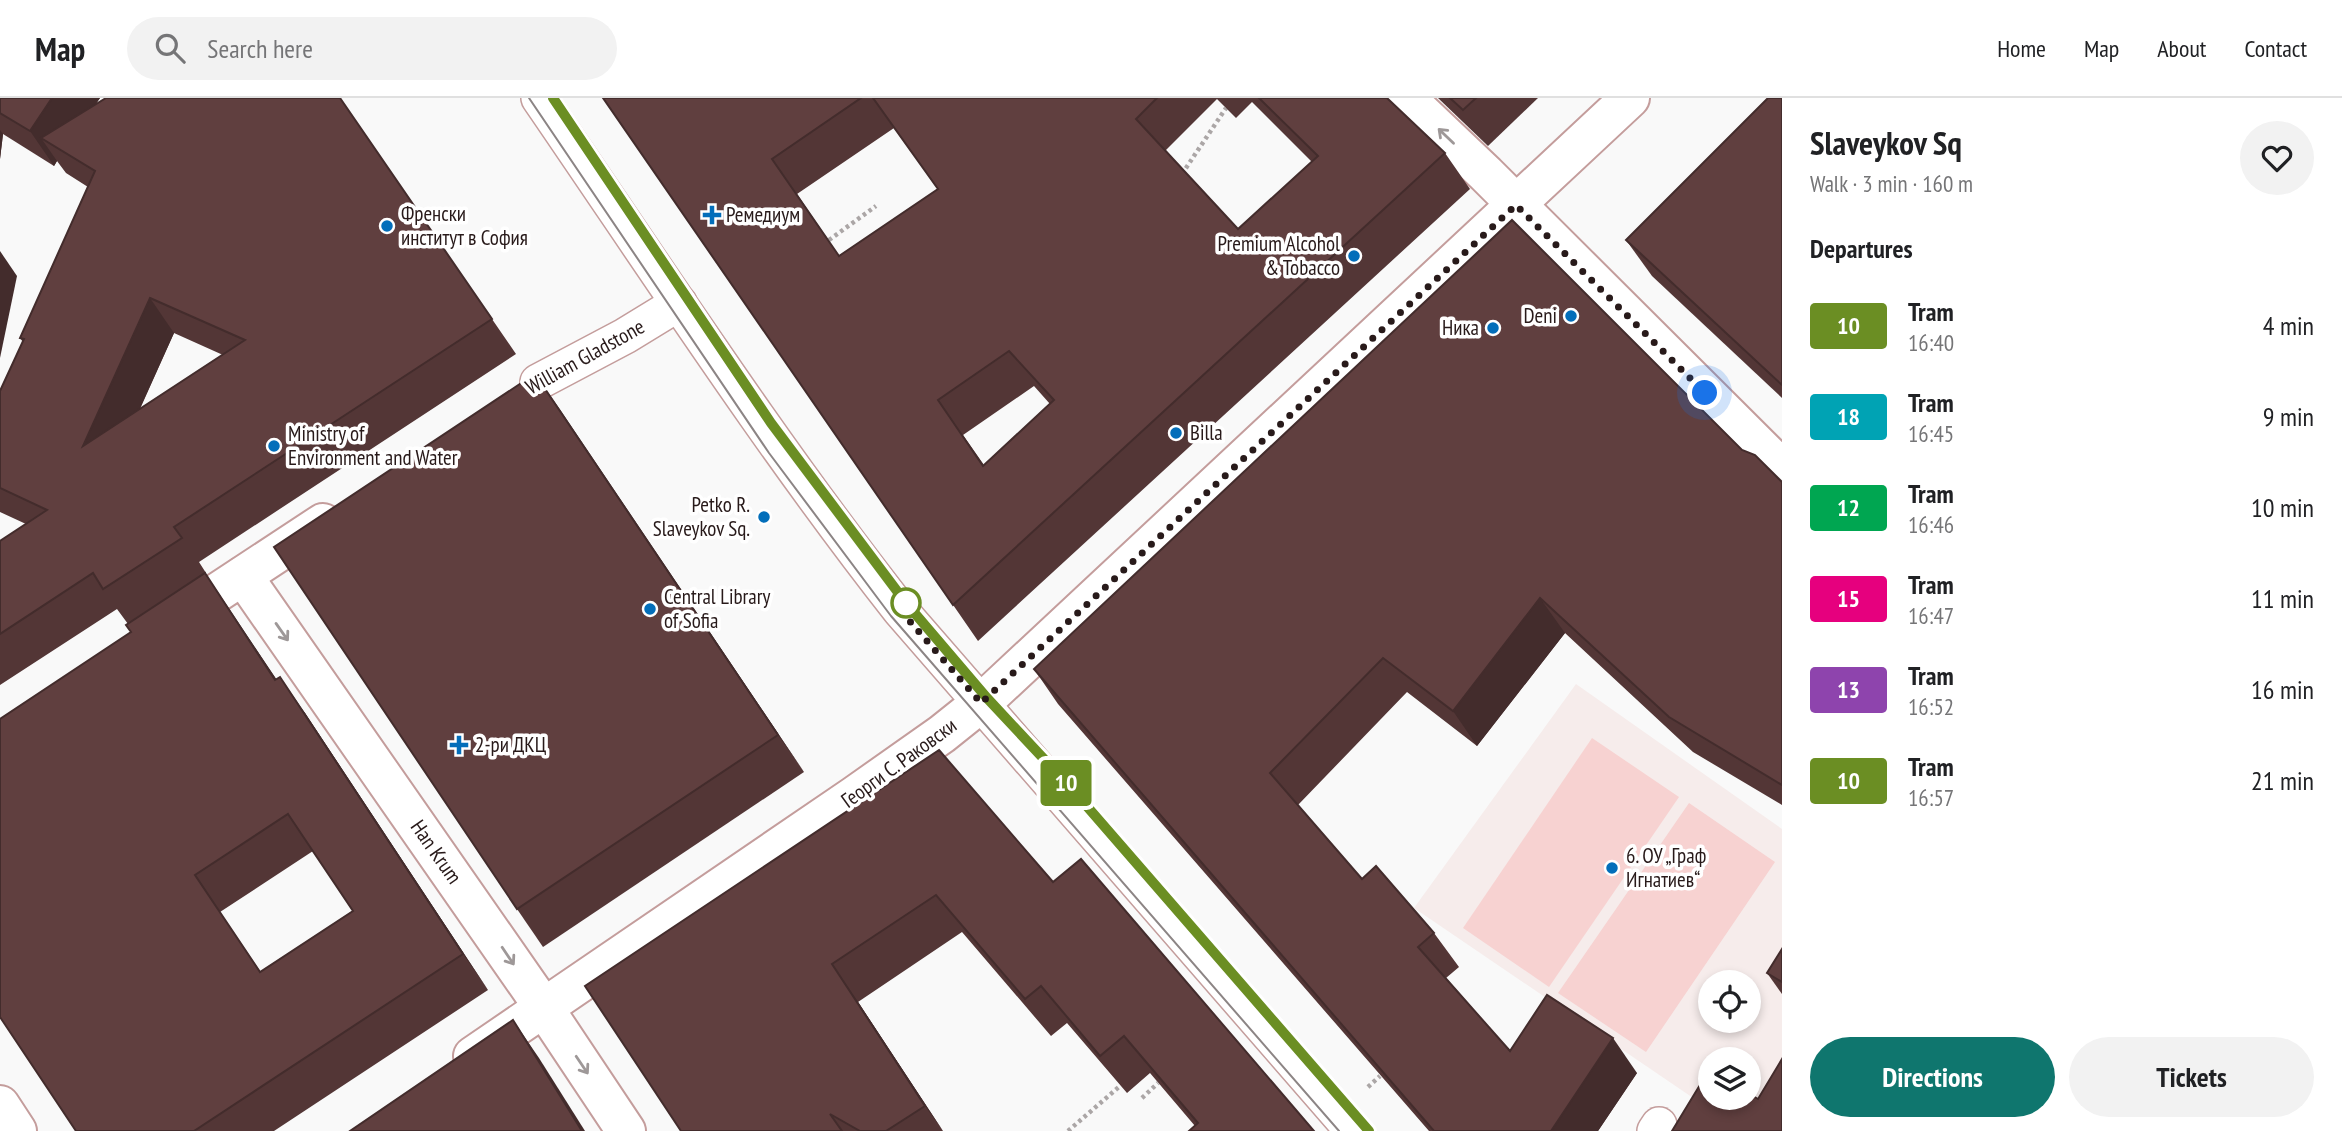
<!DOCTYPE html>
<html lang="en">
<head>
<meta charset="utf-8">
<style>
  body { margin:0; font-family:"PT Sans Narrow",sans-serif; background:#f2f2f2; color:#202124; height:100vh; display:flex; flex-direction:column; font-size:26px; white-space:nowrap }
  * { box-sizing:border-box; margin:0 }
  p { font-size:23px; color:#757577 }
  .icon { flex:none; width:38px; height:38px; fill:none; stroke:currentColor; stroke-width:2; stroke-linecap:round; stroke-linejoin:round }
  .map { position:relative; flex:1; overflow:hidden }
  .details { display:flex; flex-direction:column; background:#fff; width:560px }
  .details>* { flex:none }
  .badge { padding:0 14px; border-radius:5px; font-size:24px; line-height:46px }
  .buttons { position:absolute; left:1698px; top:872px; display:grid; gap:14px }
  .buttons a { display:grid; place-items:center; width:63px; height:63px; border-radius:50%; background:#fff; box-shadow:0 4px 10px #0003; font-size:35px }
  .you { position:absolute; width:35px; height:35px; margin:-18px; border:5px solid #fff; border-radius:50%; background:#1a73e8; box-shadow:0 0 0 10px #1a73e833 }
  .map>.badge { position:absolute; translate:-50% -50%; box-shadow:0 0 0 4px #fff }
  h2 { padding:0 28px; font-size:26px; line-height:63px }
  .round { display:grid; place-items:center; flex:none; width:74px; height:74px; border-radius:37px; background:#f2f2f2 }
  .head { display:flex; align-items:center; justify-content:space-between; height:119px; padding:0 28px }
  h1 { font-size:33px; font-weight:800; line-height:52px }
  .button { display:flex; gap:14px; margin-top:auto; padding:14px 28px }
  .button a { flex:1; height:80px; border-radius:42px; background:#0f766e; color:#fff; font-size:28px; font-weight:800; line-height:80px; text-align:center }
  .button a+a { background:#f2f2f2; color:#202124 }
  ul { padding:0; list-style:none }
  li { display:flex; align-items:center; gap:21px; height:91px; padding:0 28px }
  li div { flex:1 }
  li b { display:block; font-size:26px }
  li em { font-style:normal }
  li .badge { min-width:77px; font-weight:700; text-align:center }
  header { display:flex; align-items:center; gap:42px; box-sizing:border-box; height:98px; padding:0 35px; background:#fff; border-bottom:2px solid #e0e0e0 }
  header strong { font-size:33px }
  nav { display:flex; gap:38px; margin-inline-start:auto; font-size:24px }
  .search { width:490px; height:63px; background:#f2f2f2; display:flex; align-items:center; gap:18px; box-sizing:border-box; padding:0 24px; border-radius:38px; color:#757577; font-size:26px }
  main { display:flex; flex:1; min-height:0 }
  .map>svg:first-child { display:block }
  .built { fill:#f6eceb; fill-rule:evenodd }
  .green { fill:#f7d2d1 }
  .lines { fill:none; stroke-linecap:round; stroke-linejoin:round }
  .pedestrian-casing { stroke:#c49d9c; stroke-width:38 }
  .minor-casing { stroke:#c49d9c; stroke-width:42 }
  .tertiary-casing { stroke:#c49d9c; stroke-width:42 }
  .path { stroke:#aba6a6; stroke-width:4.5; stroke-dasharray:3.5 3.5; stroke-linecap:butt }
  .pedestrian { stroke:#fff; stroke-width:35 }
  .minor { stroke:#fff; stroke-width:38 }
  .tertiary { stroke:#fff; stroke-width:38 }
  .tram { stroke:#8c8585; stroke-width:2 }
  .wall { fill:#533636; fill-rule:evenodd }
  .shaded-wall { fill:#432c2c }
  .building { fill:#603f3f; stroke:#432c2c; stroke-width:2; fill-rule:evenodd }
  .oneway { stroke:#9e9898 }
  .line-casing { stroke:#fff; stroke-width:16 }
  .line { stroke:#6b8e23; stroke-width:10 }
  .walk { stroke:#281a1a; stroke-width:7; stroke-dasharray:0 12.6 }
  .poi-dot { fill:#036eba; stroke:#fff; stroke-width:2.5 }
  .stop-dot { fill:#fff; stroke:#6b8e23; stroke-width:3.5 }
  .labels { text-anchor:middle; stroke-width:7; stroke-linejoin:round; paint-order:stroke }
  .poi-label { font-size:21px; fill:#281a1a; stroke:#fff; text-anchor:start }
  .street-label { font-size:21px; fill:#281a1a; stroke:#fff }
</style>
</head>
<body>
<header>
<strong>Map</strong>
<div class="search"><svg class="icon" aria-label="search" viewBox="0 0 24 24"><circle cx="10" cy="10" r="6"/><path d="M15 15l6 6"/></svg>Search here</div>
<nav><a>Home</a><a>Map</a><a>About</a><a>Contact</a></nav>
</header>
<main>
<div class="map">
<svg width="1782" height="1033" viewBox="0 0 1782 1033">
  <rect width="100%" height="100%" fill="#f9f9f9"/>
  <path class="built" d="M1576 586 1782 731V1033L1702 1006 1414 810ZM1710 884H1748V922H1710ZM1710 961H1748V999H1710Z"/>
  <g class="green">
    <polygon points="1592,640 1679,699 1549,889 1463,830"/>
    <polygon points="1689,705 1775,764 1646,954 1558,895"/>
  </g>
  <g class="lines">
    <defs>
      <g id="pedestrian">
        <path d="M539 0C657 172 771 348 900 512L1353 1033"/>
        <polyline points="538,284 625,238 679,205"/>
        <polyline points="1655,1033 1659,1027"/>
      </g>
      <g id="minor">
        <polyline points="1406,0 1486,76 1782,371"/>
        <polyline points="243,478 544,910 626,1033"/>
        <polyline points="174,523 323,425"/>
        <polyline points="0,1007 17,1033"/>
      </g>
      <polyline id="tertiary" points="473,958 854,698 942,636 987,600 1630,0"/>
    </defs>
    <use href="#pedestrian" class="pedestrian-casing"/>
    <use href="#minor" class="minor-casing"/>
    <use href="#tertiary" class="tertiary-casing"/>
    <g class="path">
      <polyline points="1182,76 1226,10"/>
      <polyline points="829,142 876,108"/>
      <polyline points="1368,989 1380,978"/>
      <polyline points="1142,1000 1158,985"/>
      <polyline points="1068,1033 1120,988"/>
    </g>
    <use href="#pedestrian" class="pedestrian"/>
    <use href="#minor" class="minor"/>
    <use href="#tertiary" class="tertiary"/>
    <g class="tram">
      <polyline points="529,0 769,355 891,518 1339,1033"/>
      <polyline points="553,0 770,325 906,505 987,600 1071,690 1369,1033"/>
    </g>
  </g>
  <g class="wall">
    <path d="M0 0H100L95 7 340 0 516 256 199 464 206 475 205 476 276 581 305 615 488 892 274 1033H76L131 534 128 526 117 511 0 587V443L26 426 0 414V293L23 244 20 240 88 89 66 75 57 63 54 68 3 36 0 61ZM174 235 223 257 140 311ZM313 753 353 813 260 874 220 814Z"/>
    <path d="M603 0H1387L1445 55 1470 91 978 543ZM1217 1 1236 20 1252 4 1312 64 1238 131 1165 53ZM894 30 938 91 839 158 797 96ZM1034 288 1050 306 984 367 963 337Z"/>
    <polygon points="1438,0 1538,0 1488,48"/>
    <polygon points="1782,0 1782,300 1652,178 1626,142"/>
    <polygon points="535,276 804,674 543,849 517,811"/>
    <polygon points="1742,352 1782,384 1782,707 1693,654 1565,535 1477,648 1407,594 1298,707 1362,781 1434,835 1459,869 1446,880 1510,953 1637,975 1598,1033 1429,1033 1058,606 1034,571"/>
    <polygon points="939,652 1053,784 1314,1033 1195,1028 1150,975 1127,995 1067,925 1051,938 962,834 858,904 943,1033 681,1033"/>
    <polygon points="1782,851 1782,896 1767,875"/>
  </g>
  <g class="shaded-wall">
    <polygon points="52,0 100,0 63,54 41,40 57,63 54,68 30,33"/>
    <polygon points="0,32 3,36 0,61"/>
    <polygon points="0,153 17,178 0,260"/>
    <polygon points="150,200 174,235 107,383 83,348"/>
    <polygon points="535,276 561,313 804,674 778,637"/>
    <polygon points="205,475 230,512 301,618 275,582"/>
    <polygon points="1540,500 1565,535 1477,648 1453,613"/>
    <polygon points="280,579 305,615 488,892 463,856"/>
    <polygon points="195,777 220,814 285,910 260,874"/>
    <polygon points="832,866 858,904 943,1033 925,1008"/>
    <polygon points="513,922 539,960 585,1033 582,1033"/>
    <polygon points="1613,940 1637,975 1598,1033 1551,1033"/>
  </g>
  <g class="building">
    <polygon points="0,0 52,0 30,33 0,15"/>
    <path d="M106 0H340L492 221 174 429 182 440 103 491 93 475 0 536V443L47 412 0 390V293L24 241 20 240 95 73 41 40ZM150 200 245 242 83 348Z"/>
    <path d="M603 0H861L772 61 839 158 938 91 873 0H1157L1136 21 1238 131 1318 58 1259 0H1387L1445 55 953 507ZM1009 253 1054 302 983 368 938 302Z"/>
    <polygon points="1450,0 1476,0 1463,12"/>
    <polygon points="1768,0 1782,0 1782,287 1626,142"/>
    <polygon points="1512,122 1742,352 1755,357 1782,384 1782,687 1669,619 1540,500 1453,613 1383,560 1270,675 1362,781 1376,768 1434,835 1418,849 1510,953 1547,897 1613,940 1551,1033 1434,1033 1034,571"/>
    <polygon points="535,276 778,637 517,811 274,449"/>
    <path d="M205 475 275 582 280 579 463 856 194 1033H76L0 919V621L131 534 126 527ZM288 716 353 813 260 874 195 777Z"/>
    <polygon points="939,652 1053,784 1081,761 1314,1033 1189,1033 1198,1025 1124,938 1100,958 1041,888 1025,901 936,797 832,866 925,1008 886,1033 860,1033 830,1016 842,1033 681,1033 585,888"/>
    <polygon points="1782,851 1782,884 1767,875"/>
    <polygon points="513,922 582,1033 350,1033"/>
    <polygon points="1782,961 1782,1033 1672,1033 1709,972 1710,999 1748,999 1748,995 1758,1001"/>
  </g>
  <defs><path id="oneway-shaft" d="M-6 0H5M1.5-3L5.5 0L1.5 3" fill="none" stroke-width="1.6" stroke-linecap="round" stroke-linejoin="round" transform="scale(1.75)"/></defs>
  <g class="oneway">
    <use href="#oneway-shaft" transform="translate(1446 38) rotate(-136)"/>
    <use href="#oneway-shaft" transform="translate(282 534) rotate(55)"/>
    <use href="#oneway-shaft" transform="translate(508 858) rotate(56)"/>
    <use href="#oneway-shaft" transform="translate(582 967) rotate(56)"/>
  </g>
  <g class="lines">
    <defs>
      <polyline id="line" points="553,0 771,325 906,505 987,600 1071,690 1369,1033"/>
    </defs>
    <use href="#line" class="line-casing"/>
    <use href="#line" class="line"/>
    <polyline class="walk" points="906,505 900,512 981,605 1516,107 1705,295"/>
  </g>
  <g class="poi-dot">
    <path d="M708.5 106.5h7v7h7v7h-7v7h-7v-7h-7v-7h7z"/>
    <circle cx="387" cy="128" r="7"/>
    <circle cx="1354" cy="158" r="7"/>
    <circle cx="1571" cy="218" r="7"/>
    <circle cx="1493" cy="230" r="7"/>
    <circle cx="1176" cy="335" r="7"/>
    <circle cx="274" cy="348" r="7"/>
    <circle cx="764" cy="419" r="7"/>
    <circle cx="650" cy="511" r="7"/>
    <path d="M455.5 636.5h7v7h7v7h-7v7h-7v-7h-7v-7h7z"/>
    <circle cx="1612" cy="770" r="7"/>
  </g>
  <circle class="stop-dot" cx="906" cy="505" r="14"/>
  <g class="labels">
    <g class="poi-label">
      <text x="401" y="123">Френски<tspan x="401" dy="24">институт в София</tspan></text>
      <text x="726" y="124">Ремедиум</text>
      <text x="1340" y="153" text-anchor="end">Premium Alcohol<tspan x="1340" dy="24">&amp; Tobacco</tspan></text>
      <text x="1557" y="225" text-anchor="end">Deni</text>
      <text x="1479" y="237" text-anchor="end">Ника</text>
      <text x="1190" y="342">Billa</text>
      <text x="288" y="343">Ministry of<tspan x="288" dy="24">Environment and Water</tspan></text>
      <text x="750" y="414" text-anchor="end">Petko R.<tspan x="750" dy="24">Slaveykov Sq.</tspan></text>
      <text x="664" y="506">Central Library<tspan x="664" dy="24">of Sofia</tspan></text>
      <text x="475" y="654">2-ри ДКЦ</text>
      <text x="1626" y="765">6. ОУ „Граф<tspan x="1626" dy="24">Игнатиев“</tspan></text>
    </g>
    <g class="street-label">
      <text transform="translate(585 259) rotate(-29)" y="7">William Gladstone</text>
      <text transform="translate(899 665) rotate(-36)" y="7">Георги С. Раковски</text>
      <text transform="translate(436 754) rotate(55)" y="7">Han Krum</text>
    </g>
  </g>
</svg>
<div class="buttons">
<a><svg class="icon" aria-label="locate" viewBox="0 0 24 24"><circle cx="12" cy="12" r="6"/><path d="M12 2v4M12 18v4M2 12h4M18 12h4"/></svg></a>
<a><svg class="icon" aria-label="layers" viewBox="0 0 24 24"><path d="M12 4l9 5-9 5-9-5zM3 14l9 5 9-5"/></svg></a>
</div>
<div class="you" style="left:1705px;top:295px"></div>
<b class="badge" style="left:1066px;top:685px;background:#6b8e23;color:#fff">10</b>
</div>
<section class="details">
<div class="head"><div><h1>Slaveykov Sq</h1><p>Walk · 3 min · 160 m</p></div><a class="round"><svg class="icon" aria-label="heart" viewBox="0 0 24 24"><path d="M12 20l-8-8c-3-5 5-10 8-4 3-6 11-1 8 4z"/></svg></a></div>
<h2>Departures</h2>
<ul>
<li><span class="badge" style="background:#6b8e23;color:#fff">10</span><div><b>Tram</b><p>16:40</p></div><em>4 min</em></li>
<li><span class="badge" style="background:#00a3b4;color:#fff">18</span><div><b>Tram</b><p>16:45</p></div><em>9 min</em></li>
<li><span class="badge" style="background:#00a651;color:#fff">12</span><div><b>Tram</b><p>16:46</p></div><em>10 min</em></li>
<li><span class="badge" style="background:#e6007e;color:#fff">15</span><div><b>Tram</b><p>16:47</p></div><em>11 min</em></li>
<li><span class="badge" style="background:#8e44ad;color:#fff">13</span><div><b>Tram</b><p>16:52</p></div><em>16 min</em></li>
<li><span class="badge" style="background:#6b8e23;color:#fff">10</span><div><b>Tram</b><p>16:57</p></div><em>21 min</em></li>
</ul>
<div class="button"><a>Directions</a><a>Tickets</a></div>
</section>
</main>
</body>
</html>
